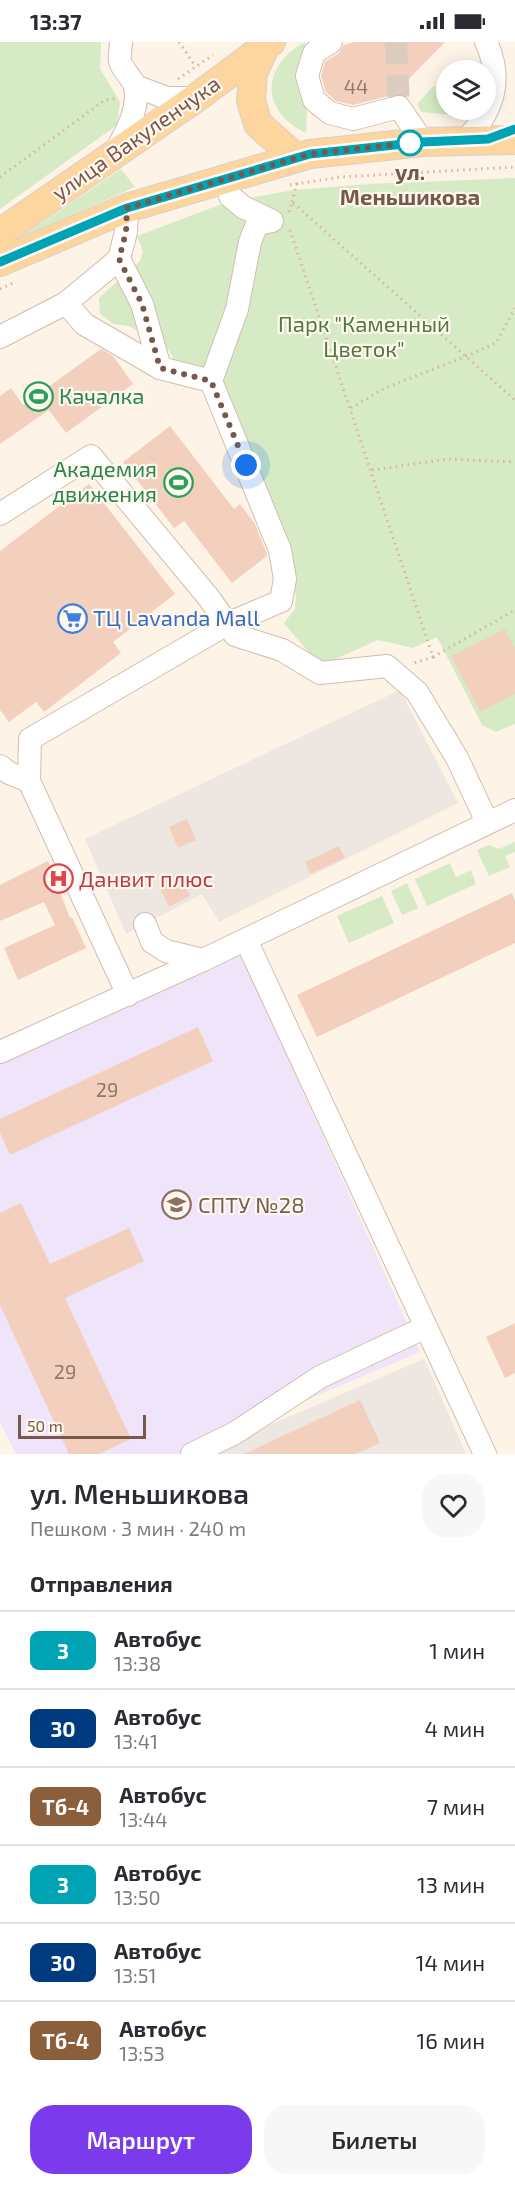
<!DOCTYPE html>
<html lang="ru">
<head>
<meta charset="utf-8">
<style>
  body { margin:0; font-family:"Exo 2",sans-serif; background:#f7f7f7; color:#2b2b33; height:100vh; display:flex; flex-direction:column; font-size:22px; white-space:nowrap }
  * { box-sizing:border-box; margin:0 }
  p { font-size:20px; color:#7c7c81 }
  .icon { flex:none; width:33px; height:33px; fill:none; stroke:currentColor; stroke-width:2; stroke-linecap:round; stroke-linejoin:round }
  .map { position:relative; height:1412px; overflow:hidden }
  .sheet { display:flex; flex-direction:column; background:#fff; flex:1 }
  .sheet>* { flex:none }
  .badge { padding:0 12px; border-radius:9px; font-size:21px; line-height:39px }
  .controls { position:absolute; left:436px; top:18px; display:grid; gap:12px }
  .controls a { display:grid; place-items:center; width:60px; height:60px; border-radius:50%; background:#fff; box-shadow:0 3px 15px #0003; font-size:30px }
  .scale { position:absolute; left:18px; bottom:15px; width:128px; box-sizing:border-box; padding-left:6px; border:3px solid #78584a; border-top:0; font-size:16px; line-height:21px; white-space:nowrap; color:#78584a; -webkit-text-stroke:4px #fff8ee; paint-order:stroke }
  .you { position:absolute; width:30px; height:30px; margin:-15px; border:4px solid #fff; border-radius:50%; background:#1a73e8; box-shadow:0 0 0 9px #1a73e833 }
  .map>.badge { position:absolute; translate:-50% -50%; box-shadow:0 0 0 3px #fff }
  h2 { padding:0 30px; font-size:22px; line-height:54px }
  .round { display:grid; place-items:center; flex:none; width:63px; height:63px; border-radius:24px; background:#f7f7f7 }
  .summary { display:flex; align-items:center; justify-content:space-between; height:102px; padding:0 30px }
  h1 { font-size:28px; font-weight:600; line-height:45px }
  .cta { display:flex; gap:12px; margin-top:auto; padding:12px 30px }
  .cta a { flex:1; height:69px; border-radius:24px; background:#7c3aed; color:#fff; font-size:24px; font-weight:600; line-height:69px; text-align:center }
  .cta a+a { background:#f7f7f7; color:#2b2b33 }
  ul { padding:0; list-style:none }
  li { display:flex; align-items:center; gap:18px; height:78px; padding:0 30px; border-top:2px solid #e1e1e2 }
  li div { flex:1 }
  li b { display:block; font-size:22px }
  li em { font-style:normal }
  li .badge { min-width:66px; font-weight:700; text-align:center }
  .status { display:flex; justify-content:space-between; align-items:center; height:42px; padding:0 30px; background:#fff; direction:ltr }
  .status svg { height:16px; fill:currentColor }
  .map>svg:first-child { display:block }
  .industrial { fill:#ede6e1 }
  .education { fill:#f0e4fa }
  .green { fill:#d6ebc5 }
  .building { fill:#f3d0be }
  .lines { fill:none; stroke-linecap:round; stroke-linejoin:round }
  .minor-tunnel { stroke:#dcccc0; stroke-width:22; stroke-dasharray:22 11; stroke-linecap:butt }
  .minor-casing { stroke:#d2bdaf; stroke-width:24 }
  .major-casing { stroke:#d9d0cc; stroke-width:30 }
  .path { stroke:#d9b4a0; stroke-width:3; stroke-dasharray:1.5 4.5; stroke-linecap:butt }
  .minor { stroke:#fff; stroke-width:22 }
  .major { stroke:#fdd59e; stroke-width:28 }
  .line-casing { stroke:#fff; stroke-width:14 }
  .line { stroke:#00a3b4; stroke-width:9 }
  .walk { stroke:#78584a; stroke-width:6; stroke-dasharray:0 10.8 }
  .stop-dot { fill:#fff; stroke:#00a3b4; stroke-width:3 }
  .labels { text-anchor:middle; stroke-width:4.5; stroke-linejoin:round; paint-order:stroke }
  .number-label { font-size:20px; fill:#977667 }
  .street-label { font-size:22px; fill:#78584a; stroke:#fff8ee }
  .stop-label { font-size:22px; font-weight:bold; fill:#78584a; stroke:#fff8ee }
  .park-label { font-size:22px; fill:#52783f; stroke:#fff8ee }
  .leisure-label { font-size:22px; fill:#27864d; stroke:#fff8ee; text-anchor:start }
  .shop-label { font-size:22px; fill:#366cbe; stroke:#fff8ee; text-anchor:start }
  .health-label { font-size:22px; fill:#be3a42; stroke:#fff8ee; text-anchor:start }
  .education-label { font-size:22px; fill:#785e54; stroke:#fff8ee; text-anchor:start }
</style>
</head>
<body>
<div class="status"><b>13:37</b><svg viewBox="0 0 49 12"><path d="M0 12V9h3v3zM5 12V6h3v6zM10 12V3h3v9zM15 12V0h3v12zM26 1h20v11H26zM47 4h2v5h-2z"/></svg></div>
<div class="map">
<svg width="515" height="1412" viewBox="0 0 515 1412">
  <rect width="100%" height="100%" fill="#fdf3e7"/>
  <g class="industrial">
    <polygon points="400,648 458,761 219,880 202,852 126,892 85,797"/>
    <polygon points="424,1317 466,1412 202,1412"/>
  </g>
  <polygon class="education" points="241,912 420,1310 179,1412 16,1412 0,1380 0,1017"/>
  <g class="green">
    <polygon points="0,0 101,0 100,27 120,60 117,83 0,167"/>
    <path d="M305 0 302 25 304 57 307 68 306 91C260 69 261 24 305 0Z"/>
    <polygon points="434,44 447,51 447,68 465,68 451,73 421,70 417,62"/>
    <polygon points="121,127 135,145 15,199"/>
    <polygon points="515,136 515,682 496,690 482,683 437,595 413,606 378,598 320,624 284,581 295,567 296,553 242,387 217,338 178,325 168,307 156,302 145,292 128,284 113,282 100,272 99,256 140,219 143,209 137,194 227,160 294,148 370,142"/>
    <polygon points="515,800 515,810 505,814 510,825 489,834 477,808 489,803 499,807"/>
    <polygon points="450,821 456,835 471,828 476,842 427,864 415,837"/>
    <polygon points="407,841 418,866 402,873 391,849"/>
    <polygon points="382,854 394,881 349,901 337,874"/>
  </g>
  <g class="building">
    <polygon points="354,0 445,0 393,53 353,63 336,59 326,50 321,34 325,20 339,11 344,3"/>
    <polygon points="101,307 113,314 133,342 66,391 49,368 0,402 0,354 11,346 23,363"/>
    <polygon points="170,384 234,467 240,462 255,482 267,512 267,514 232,541 184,479 174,486 123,420"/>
    <polygon points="89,442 175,552 113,600 121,611 44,670 36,660 9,680 0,668 0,509"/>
    <polygon points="505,587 515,606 515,652 480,670 451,614"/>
    <polygon points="187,777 196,798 178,806 169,785"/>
    <polygon points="339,804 345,816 310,832 305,820"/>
    <polygon points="48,819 70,876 72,875 86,906 18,938 4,906 55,883 44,860 0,879 0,843"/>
    <polygon points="179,831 190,854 169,865 158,842"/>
    <polygon points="512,851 515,859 515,901 317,995 297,953"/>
    <polygon points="198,985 213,1019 10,1113 0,1091 0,1077"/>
    <polygon points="21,1161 50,1222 129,1186 144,1219 65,1256 131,1397 99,1412 69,1412 0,1263 0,1171"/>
    <polygon points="515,1281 515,1331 505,1336 486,1295"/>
    <polygon points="360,1358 380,1401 355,1412 244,1412"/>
  </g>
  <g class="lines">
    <polyline class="minor-tunnel" points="396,0 399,65"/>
    <defs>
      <g id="minor">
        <polyline points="331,0 314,11 307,34 314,58 330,71 353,77 399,65 423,100"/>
        <polyline points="135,44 167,56 196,56"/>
        <path d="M466 98C493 69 504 38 486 0"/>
        <path d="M114 112C125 93 140 67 135 44 132 35 122 28 120 19 119 14 121 6 121 0"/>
        <polyline points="119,217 142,262 160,326 211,339 237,267 250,200 257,182 272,179 243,165 230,154"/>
        <polyline points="66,261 84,282 160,326"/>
        <polyline points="0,295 66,261 119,217 126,190 127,166"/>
        <polyline points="0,472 91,414 209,556 235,593 282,608 320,631 387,624 417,650 457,716 487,780"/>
        <polyline points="0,724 9,731 29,739"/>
        <polyline points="145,882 152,900 166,909 203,918"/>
        <polyline points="246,898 485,1412"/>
        <polyline points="128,953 29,739 30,697 227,582 281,559 285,537 280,508 211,339"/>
        <polyline points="0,1010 203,918 515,768"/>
        <polyline points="192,1412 235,1391 320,1335 426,1285"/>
      </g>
      <g id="major">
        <polyline points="265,5 253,31 251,59 258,82 296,116"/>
        <polyline points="0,191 196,56 271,0"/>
        <polyline points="0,220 127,166 310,112 423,100 515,98"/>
      </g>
    </defs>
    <use href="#minor" class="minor-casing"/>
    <use href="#major" class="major-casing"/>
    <g class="path">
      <polyline points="179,0 196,25"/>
      <polyline points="178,37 213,13"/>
      <polyline points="0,135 105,58 117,56"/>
      <polyline points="290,143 341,135 515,125"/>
      <polyline points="292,160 297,141"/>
      <polyline points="289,170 292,160 515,358"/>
      <polyline points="290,188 433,615 414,621"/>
      <polyline points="0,247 13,241"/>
      <polyline points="351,366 385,346 467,314 496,301 515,266"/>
      <polyline points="372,428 448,417 515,420"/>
      <polyline points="433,615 515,568"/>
    </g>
    <use href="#minor" class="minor"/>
    <use href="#major" class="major"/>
  </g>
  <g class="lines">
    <defs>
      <polyline id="line" points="0,220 127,166 310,112 423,100 488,97 515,87"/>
    </defs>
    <use href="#line" class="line-casing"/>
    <use href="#line" class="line"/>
    <polyline class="walk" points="246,423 211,339 160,326 142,262 119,217 126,190 127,166 310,112 410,101"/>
  </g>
  <defs>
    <symbol id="stadium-ring" viewBox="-11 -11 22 22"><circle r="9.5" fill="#fff8ee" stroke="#2e9e5b" stroke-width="1.5"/><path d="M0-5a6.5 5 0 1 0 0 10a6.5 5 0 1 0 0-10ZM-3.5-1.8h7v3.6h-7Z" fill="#2e9e5b"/></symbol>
    <symbol id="supermarket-ring" viewBox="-11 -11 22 22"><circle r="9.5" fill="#fff8ee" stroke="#3f7fe0" stroke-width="1.5"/><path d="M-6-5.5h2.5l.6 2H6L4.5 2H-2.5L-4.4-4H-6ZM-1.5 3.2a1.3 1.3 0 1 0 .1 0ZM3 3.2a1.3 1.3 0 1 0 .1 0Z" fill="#3f7fe0"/></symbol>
    <symbol id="hospital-ring" viewBox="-11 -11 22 22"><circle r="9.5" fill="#fff8ee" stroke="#e0444e" stroke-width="1.5"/><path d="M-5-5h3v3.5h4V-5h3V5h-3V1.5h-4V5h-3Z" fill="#e0444e"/></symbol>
    <symbol id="university-ring" viewBox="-11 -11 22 22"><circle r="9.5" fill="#fff8ee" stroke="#8d6e63" stroke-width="1.5"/><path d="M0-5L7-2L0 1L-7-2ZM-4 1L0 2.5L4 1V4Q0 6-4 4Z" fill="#8d6e63"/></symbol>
  </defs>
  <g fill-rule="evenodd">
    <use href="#stadium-ring" x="22" y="338" width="33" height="33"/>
    <use href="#stadium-ring" x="162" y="424" width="33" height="33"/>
    <use href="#supermarket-ring" x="56" y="560" width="33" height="33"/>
    <use href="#hospital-ring" x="42" y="820" width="33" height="33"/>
    <use href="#university-ring" x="160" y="1146" width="33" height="33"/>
  </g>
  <circle class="stop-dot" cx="410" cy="101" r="12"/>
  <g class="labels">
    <g class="number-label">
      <text x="356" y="52">44</text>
      <text x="107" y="1055">29</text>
      <text x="65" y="1337">29</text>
    </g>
    <g class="street-label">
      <text transform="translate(136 96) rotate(-35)" y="8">улица Вакуленчука</text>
    </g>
    <g class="stop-label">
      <text x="410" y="138">ул.<tspan x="410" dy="25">Меньшикова</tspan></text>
    </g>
    <g class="park-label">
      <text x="364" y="290">Парк "Каменный<tspan x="364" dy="25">Цветок"</tspan></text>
    </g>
    <g class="leisure-label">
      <text x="59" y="362">Качалка</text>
      <text x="157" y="435" text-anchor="end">Академия<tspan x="157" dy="25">движения</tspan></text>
    </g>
    <g class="shop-label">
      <text x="93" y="584">ТЦ Lavanda Mall</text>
    </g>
    <g class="health-label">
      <text x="79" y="845">Данвит плюс</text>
    </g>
    <g class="education-label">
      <text x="198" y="1171">СПТУ №28</text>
    </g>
  </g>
</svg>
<div class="controls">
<a><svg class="icon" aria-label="layers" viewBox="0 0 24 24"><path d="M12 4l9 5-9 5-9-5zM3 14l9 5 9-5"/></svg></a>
</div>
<div class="scale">50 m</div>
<div class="you" style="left:246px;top:423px"></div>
</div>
<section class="sheet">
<div class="summary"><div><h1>ул. Меньшикова</h1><p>Пешком · 3 мин · 240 m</p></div><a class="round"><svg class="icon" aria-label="heart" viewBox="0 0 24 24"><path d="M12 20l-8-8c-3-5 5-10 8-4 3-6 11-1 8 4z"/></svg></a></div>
<h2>Отправления</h2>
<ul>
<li><span class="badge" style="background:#00a3b4;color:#fff">3</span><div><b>Автобус</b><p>13:38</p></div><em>1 мин</em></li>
<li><span class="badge" style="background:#003b80;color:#fff">30</span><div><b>Автобус</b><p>13:41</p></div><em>4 мин</em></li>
<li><span class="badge" style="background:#8b5e3c;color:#fff">Тб-4</span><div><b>Автобус</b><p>13:44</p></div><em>7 мин</em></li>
<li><span class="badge" style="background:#00a3b4;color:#fff">3</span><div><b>Автобус</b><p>13:50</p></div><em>13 мин</em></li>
<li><span class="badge" style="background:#003b80;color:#fff">30</span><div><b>Автобус</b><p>13:51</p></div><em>14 мин</em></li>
<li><span class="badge" style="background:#8b5e3c;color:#fff">Тб-4</span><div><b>Автобус</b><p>13:53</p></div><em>16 мин</em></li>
</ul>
<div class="cta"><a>Маршрут</a><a>Билеты</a></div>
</section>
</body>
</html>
